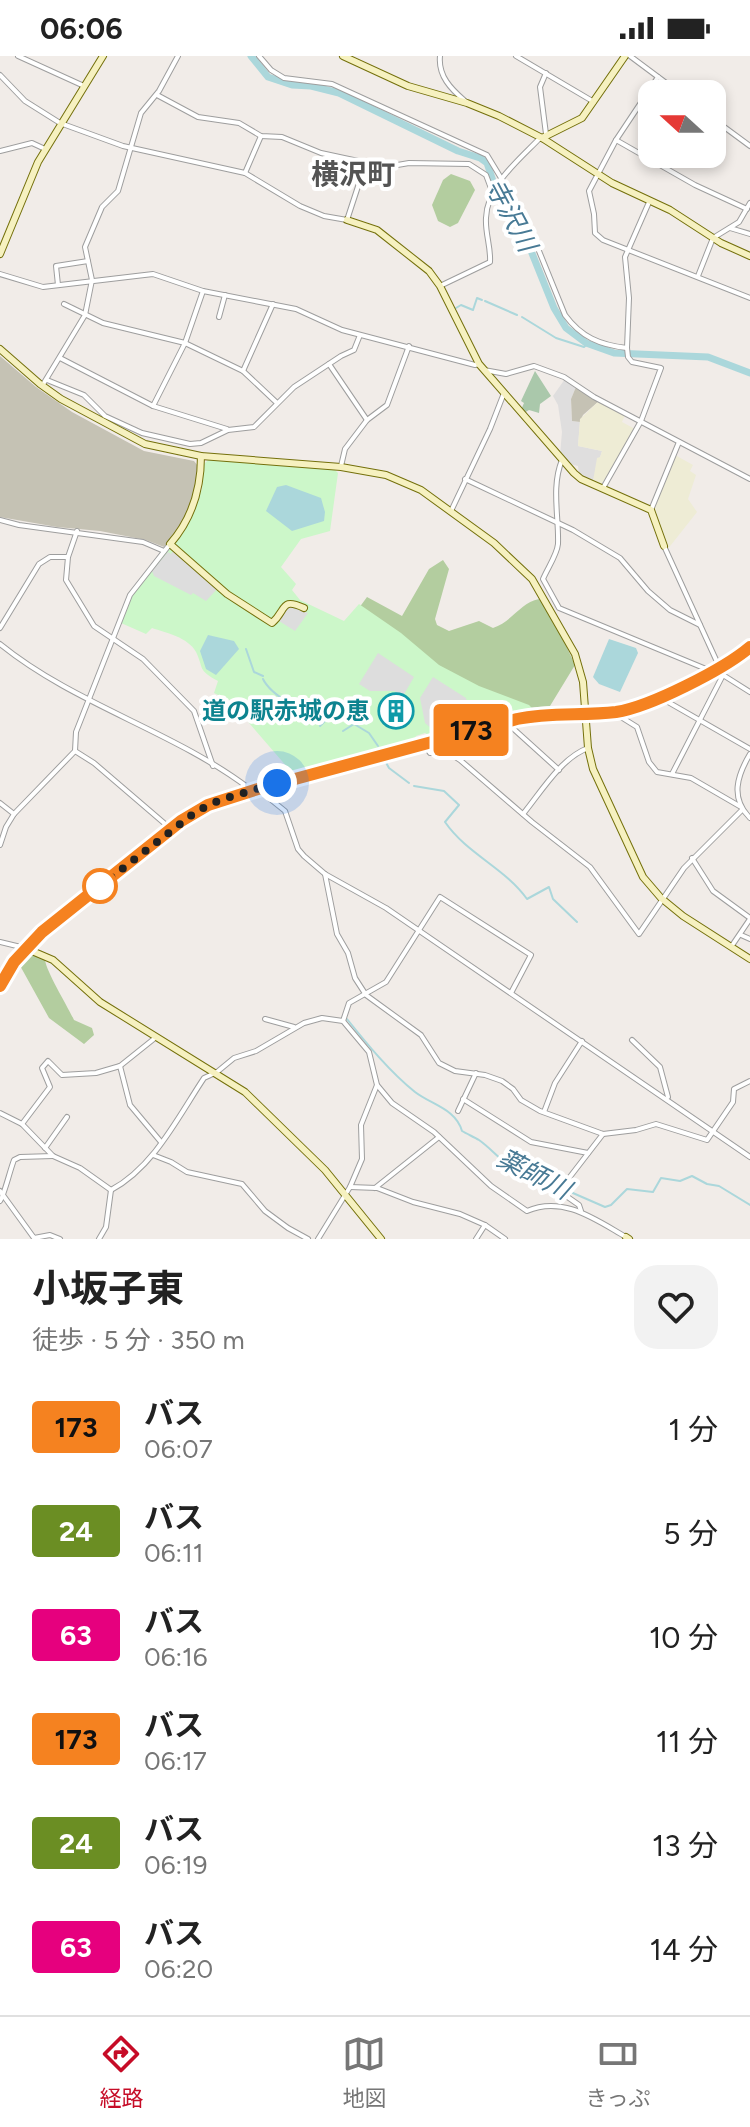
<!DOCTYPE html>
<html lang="ja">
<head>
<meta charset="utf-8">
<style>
  body { margin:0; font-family:Figtree,"Noto Sans JP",sans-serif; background:#f2f2f2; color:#222; height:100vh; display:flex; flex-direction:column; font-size:30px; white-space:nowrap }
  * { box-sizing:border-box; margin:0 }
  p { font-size:26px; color:#767676 }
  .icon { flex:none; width:44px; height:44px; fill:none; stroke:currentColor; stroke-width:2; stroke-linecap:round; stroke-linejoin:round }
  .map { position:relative; height:1183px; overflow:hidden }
  .side { display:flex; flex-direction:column; background:#fff; flex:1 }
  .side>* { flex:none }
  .badge { padding:0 16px; border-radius:6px; font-size:28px; line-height:52px }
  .needle { width:52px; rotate:291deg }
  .buttons { position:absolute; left:638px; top:24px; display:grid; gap:16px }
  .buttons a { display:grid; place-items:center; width:88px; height:88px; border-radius:16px; background:#fff; box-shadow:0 4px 12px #0003; font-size:40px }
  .you { position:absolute; width:40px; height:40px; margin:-20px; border:6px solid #fff; border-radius:50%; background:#1a73e8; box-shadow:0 0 0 12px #1a73e833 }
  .map>.badge { position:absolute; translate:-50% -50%; box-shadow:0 0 0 4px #fff }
  .round { display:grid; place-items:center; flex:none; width:84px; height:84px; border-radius:24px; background:#f2f2f2 }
  .summary { display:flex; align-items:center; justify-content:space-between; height:136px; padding:0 32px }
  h1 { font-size:38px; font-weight:700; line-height:60px }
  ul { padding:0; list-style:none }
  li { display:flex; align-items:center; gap:24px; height:104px; padding:0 32px }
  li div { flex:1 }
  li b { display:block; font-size:30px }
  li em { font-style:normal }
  li .badge { min-width:88px; font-weight:700; text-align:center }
  .status { display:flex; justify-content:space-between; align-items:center; height:56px; padding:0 40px; background:#fff; direction:ltr }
  .status svg { height:22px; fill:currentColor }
  .menu { display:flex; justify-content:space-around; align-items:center; height:112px; border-top:2px solid #e0e0e0; background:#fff; font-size:22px; color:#767676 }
  .menu a { display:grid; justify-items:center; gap:4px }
  .menu .active { color:#c60c27 }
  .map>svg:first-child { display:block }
  .residential { fill:#dfdede }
  .construction { fill:#c5c2b4 }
  .farmland { fill:#eeecd5 }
  .forest { fill:#b3cd9f }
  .cemetery { fill:#aac8ab }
  .park { fill:#ccf7c9 }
  .parking { fill:#ddd }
  .water { fill:#abd7db }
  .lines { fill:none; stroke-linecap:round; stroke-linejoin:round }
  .stream { stroke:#abd7db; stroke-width:2 }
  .river { stroke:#abd7db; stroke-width:7 }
  .street-casing { stroke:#9e9e9e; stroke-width:6 }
  .secondary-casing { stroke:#74700b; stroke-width:8 }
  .primary-casing { stroke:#955209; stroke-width:10 }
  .street { stroke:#fff; stroke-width:4 }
  .secondary { stroke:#f6f1c0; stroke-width:6 }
  .primary { stroke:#f7c9a7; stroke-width:8 }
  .line-casing { stroke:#fff; stroke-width:18 }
  .line { stroke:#f58220; stroke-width:12 }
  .walk { stroke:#212121; stroke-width:8; stroke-dasharray:0 14.4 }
  .stop-dot { fill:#fff; stroke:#f58220; stroke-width:4 }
  .labels { text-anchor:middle; stroke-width:8; stroke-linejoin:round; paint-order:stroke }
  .culture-label { font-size:24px; font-weight:bold; fill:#0d838f; stroke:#fff; text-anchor:end }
  .water-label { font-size:26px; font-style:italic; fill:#487a95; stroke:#fff }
  .quarter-label { font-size:28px; font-weight:bold; fill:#545454; stroke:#fff }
</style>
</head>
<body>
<div class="status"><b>06:06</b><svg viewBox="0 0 49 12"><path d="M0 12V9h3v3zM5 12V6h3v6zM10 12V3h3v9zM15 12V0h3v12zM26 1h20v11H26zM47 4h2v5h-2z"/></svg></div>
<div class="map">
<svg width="750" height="1183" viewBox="0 0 750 1183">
  <rect width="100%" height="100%" fill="#f1ece8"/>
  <polygon class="residential" points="565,323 576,331 571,343 572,365 580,366 578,390 602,395 593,425 579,418 578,410 570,408 560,399 562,376 558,349 553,340"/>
  <g class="construction">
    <polygon points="0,300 36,331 72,356 144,395 194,405 198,410 196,438 178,475 164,491 146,484 100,475 57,471 0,461"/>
    <polygon points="576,331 599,345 583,359 580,366 572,365 571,343"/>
  </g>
  <g class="farmland">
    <polygon points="599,345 625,359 622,366 635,373 602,428 593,425 597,402 600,401 602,395 578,390 580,363"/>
    <polygon points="675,399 693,409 690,415 696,419 688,443 697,456 667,494 654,454"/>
  </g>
  <g class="forest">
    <polygon points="451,118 470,125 475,134 458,167 450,171 438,165 432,149 443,124"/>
    <path d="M443 504 449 513 435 563 437 569 449 575 479 565 493 572C513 565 521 546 539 543L552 559 575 609 550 650 517 653 484 644 359 552 367 541 402 560 429 513Z"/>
    <path d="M25 896 45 904C47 917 67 949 74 964L92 972 94 979 84 988 49 962 18 906Z"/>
  </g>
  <polygon class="cemetery" points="535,315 551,340 540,348 539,357 529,354 524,357 521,354 524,347 521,345"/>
  <path class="park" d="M208 404 334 413 338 417 330 475 301 483 281 511 296 528 292 534 300 544 344 565 359 548 401 577 439 609 479 630 529 649 535 655 430 680 425 677 416 680 414 683 294 719 230 645 214 637 218 625C197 614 204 612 196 596 188 581 166 577 152 572L146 578 121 567 132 538 181 479 202 433 204 408Z"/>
  <g class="parking">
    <polygon points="174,494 217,533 206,545 193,537 191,539 154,520 152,515 168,496 171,498"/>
    <polygon points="289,550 308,557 295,575 279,565"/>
    <polygon points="378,597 414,621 403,640 394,635 370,635 359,628"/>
    <polygon points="433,621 466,642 468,650 456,668 453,667 432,673 425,667 420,642"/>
  </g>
  <g class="water">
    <polygon points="286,429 321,442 325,456 324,465 292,475 266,455 277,431"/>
    <polygon points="208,579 234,585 239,593 216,619 206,613 200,595"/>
    <polygon points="609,583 636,592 638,597 620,636 599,628 593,621"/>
  </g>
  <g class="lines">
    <g class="stream">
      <polyline points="485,245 517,259"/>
      <polyline points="456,252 461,249 473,254 477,242 482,244"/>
      <polyline points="522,261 556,282 584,291 587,288"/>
      <polyline points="246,593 254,616 263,620"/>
      <path d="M263 623C270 638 308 662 325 661L326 664 320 670"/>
      <polyline points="343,675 354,668 369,677 378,690"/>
      <polyline points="384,703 389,712 409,727"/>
      <path d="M414 730 444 735 459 749 445 766C467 798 505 812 527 843L549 831 553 843 577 866"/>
      <path d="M347 963C367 988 390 1016 415 1036 432 1049 456 1053 462 1075 467 1078 474 1081 479 1084 496 1096 506 1113 527 1117L605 1151 611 1149 627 1133 653 1136 661 1122 680 1125 692 1120 707 1128 719 1130 750 1149"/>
    </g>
    <polyline class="river" points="251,0 268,21 292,29 311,30 339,37 458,95 480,102 487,107 494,128 517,160 554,252 566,272 586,287 614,297 708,301 750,317"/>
    <defs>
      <g id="street">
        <polyline points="18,0 84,30"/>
        <path d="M259 0 271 14 284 22 332 28 487 99 526 163 565 259C581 281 600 289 627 292"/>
        <path d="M440 0C438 20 451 33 465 45"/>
        <polyline points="516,0 594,46"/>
        <polyline points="630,0 681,38"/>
        <polyline points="546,17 540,31 546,78"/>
        <polyline points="0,19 25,45 60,67 123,90 245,117 300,150 324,160 347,164 366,106"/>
        <polyline points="658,21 616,84 589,135 594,158 595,177 603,184 750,242"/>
        <polyline points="157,39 198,61 239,67 261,80 282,81 321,97 386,111 409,107 469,108 486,119 492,135"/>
        <polyline points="712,62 750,90"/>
        <polyline points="616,84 695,129 747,153"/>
        <polyline points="0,95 32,87 45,93"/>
        <polyline points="245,117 261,80"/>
        <polyline points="730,172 750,178"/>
        <polyline points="0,218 43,231 153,218 203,235 296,253 342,274 475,309 479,308"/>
        <polyline points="698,220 713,182 739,166 750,147"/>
        <polyline points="58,229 56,210 88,205"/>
        <path d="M440 230 490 206C491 191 485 177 486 162 487 129 519 104 541 81"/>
        <polyline points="64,248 103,267 185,287 243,315 277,347"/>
        <polyline points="219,261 225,239"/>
        <polyline points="60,302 153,350 227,373"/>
        <polyline points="329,308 367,364"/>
        <polyline points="484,314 506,318 534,310 564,321 594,341 750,423"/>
        <polyline points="243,315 273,248"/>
        <polyline points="47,324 84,339 105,360 142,377 190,388 201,387 228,374 254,371 294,331 341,300 354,294 360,279"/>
        <polyline points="42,330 85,259 92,224 85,191 102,151 118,135 141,57 159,35 178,0"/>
        <polyline points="153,350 185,287 203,235"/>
        <path d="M562 404C551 431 559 460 558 488 557 499 547 513 543 523L559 552 711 615"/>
        <polyline points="341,410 345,393 367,364 387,349 409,290"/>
        <polyline points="465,423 573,474 620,502 648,535 670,554 700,569"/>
        <polyline points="603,432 641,365 661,312 632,306 628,301 627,292 629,242 625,201 650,144"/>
        <polyline points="651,454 679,386"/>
        <polyline points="451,455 490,373 504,337"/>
        <polyline points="0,464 19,469 143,486 164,495"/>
        <polyline points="77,475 68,501 66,524 94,570 143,603 194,655 213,710"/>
        <polyline points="664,490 723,619 750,636"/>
        <polyline points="0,572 39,508 50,501 67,501"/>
        <path d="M0 588C75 649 174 675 250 733"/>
        <polyline points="661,642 750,693"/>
        <polyline points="620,658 621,661 637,671 649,706 657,716 691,722 741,751"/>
        <polyline points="507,667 559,714"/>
        <polyline points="424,688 430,697 449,697 460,704 532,766 590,811 639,878 684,812 742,754"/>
        <polyline points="75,695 94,707 171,773"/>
        <path d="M750 698C737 720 730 742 750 762"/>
        <polyline points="672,718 723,619"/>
        <polyline points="259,734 285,755 298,793 304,800 325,818 386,852 750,1101"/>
        <polyline points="0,747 14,758"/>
        <path d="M523 758C541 736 561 702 588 692"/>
        <polyline points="0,789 6,771 14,758 75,695 76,676 130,539 170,488"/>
        <polyline points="692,802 713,835 750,862"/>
        <polyline points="325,818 337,878 348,897 355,922 366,939 421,979 439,1007 455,1015 485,1019 502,1025 513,1033 521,1044 540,1055 603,1078 636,1074 656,1068 707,1084 733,1046 734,1033 750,1025"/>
        <polyline points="741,879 750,883"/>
        <polyline points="0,886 25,892"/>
        <polyline points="731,891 750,863"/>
        <polyline points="265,963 294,971"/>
        <polyline points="343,965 349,947 386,926 440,841 531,899 511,937"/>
        <polyline points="632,984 660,1011 668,1041"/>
        <polyline points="120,1010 130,1049 161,1086"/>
        <polyline points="463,1043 531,1086 588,1097"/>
        <polyline points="458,1055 476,1017"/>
        <polyline points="544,1056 555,1027 582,985"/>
        <polyline points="0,1057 22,1068 53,1100 80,1112 111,1134"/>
        <polyline points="22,1068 50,1031 42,1012 48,1005 62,1019 96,1017 120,1010 155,982"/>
        <polyline points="45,1092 67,1061"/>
        <polyline points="153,1099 171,1106 187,1116 242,1128 265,1155 288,1172 308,1183"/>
        <polyline points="350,1131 377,1132 413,1146 460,1158 485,1169 505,1183"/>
        <polyline points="375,1132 439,1081"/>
        <path d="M111 1134C154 1111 178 1061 204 1022L217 1016 234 1002 256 995 304 967 322 962 343 965 369 996 377 1029 392 1047 434 1076 491 1130 527 1155C563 1139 596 1164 626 1181"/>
        <polyline points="0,1135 34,1182 50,1179 60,1183"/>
        <path d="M0 1145C4 1140 10 1114 14 1104L20 1101 53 1100"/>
        <polyline points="581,1155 579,1149 559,1135 603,1078"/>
        <polyline points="99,1183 106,1171 111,1134"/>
        <polyline points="318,1183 350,1131 362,1103 361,1069 377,1029"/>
        <polyline points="476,1183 485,1169"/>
      </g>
      <g id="secondary">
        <polyline points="343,0 408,30 467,47 499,60 542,82 612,127 670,154 721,187 750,200"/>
        <polyline points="542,82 582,62 625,0"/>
        <polyline points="347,164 377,174 429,215 440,230 479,308 574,417 581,423 651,454 664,490"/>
        <polyline points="0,198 38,106 103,0"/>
        <polyline points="0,293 40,328 61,343 145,388 201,400 341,411 386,419 421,434 494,487 532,523 575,598 583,626 588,692 593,713 643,821 661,842 683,860 750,903"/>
        <path d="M201 400C201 433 192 463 170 488L227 538 272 567C287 554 280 541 304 552"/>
        <polyline points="25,892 53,904 100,946 245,1036 325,1114 381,1183"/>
        <polyline points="626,1181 629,1183"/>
      </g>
      <path id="primary" d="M0 930 14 906 42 876 181 765 208 749 258 733 517 663C550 656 583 660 616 656 654 651 721 615 750 591"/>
    </defs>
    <use href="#street" class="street-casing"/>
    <use href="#secondary" class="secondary-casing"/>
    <use href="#primary" class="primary-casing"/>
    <use href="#street" class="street"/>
    <use href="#secondary" class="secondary"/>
    <use href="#primary" class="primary"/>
  </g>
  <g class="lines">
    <defs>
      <path id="line" d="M0 930 14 906 42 876 181 765 208 749 258 733 517 663C550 656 583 660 616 656 650 651 724 613 750 591"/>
    </defs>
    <use href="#line" class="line-casing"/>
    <use href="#line" class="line"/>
    <polyline class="walk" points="100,830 197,755 220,744 277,727"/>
  </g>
  <defs>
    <symbol id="building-ring" viewBox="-11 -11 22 22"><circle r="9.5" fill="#fff" stroke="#0f9aa8" stroke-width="1.5"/><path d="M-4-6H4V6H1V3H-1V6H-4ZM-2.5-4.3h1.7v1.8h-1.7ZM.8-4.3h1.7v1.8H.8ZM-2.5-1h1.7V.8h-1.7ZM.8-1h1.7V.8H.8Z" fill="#0f9aa8"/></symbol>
  </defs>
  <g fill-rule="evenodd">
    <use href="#building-ring" x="376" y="635" width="40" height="40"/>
  </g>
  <circle class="stop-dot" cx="100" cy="830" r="16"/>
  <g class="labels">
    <g class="culture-label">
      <text x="370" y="663">道の駅赤城の恵</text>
    </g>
    <g class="water-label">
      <text transform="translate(511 159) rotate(62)" y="9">寺沢川</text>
      <text transform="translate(534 1118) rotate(27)" y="9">薬師川</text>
    </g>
    <g class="quarter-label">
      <text x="353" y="128">横沢町</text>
    </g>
  </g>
</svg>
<div class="buttons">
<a><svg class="needle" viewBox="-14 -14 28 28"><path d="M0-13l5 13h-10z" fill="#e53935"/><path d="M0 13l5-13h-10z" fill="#767676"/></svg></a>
</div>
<div class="you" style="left:277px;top:727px"></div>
<b class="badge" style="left:471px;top:674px;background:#f58220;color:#111">173</b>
</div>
<section class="side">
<div class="summary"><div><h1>小坂子東</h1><p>徒歩 · 5 分 · 350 m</p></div><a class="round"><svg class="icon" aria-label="heart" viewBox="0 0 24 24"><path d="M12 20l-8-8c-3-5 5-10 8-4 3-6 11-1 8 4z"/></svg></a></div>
<ul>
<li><span class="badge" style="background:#f58220;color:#111">173</span><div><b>バス</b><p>06:07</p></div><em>1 分</em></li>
<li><span class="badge" style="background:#6b8e23;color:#fff">24</span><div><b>バス</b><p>06:11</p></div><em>5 分</em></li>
<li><span class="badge" style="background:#e6007e;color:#fff">63</span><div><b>バス</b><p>06:16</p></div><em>10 分</em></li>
<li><span class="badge" style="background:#f58220;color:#111">173</span><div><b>バス</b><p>06:17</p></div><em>11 分</em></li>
<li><span class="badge" style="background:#6b8e23;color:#fff">24</span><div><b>バス</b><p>06:19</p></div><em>13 分</em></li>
<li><span class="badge" style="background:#e6007e;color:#fff">63</span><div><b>バス</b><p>06:20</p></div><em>14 分</em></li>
</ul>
</section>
<nav class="menu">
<a class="active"><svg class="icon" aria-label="directions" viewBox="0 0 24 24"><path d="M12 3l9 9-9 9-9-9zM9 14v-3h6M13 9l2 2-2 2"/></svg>経路</a>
<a><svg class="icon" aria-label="map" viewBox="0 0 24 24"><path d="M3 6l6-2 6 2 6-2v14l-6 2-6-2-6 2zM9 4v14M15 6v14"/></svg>地図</a>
<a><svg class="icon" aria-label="tickets" viewBox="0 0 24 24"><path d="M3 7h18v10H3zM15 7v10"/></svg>きっぷ</a>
</nav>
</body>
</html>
